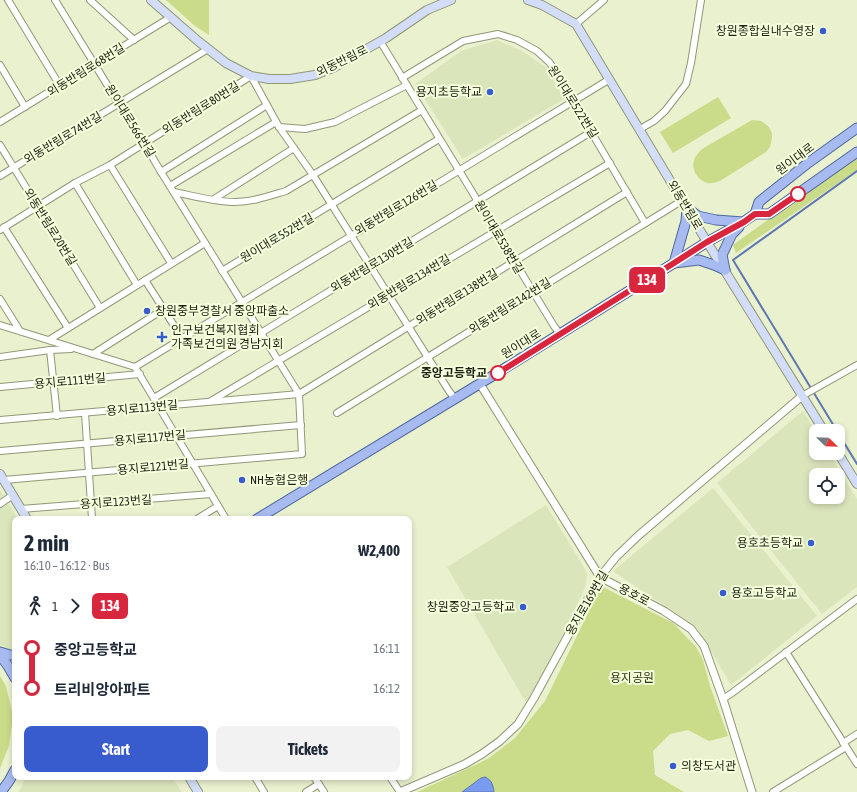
<!DOCTYPE html>
<html lang="en">
<head>
<meta charset="utf-8">
<style>
  body { margin:0; font-family:"Asap Condensed","Noto Sans KR",sans-serif; background:#f2f2f3; color:#1f2937; height:100vh; display:flex; flex-direction:column; font-size:15px; white-space:nowrap }
  * { box-sizing:border-box; margin:0 }
  p { font-size:13px; color:#747a83 }
  .icon { flex:none; width:22px; height:22px; fill:none; stroke:currentColor; stroke-width:2; stroke-linecap:round; stroke-linejoin:round }
  .map { position:relative; flex:1; overflow:hidden }
  .details { position:absolute; left:12px; top:516px; width:400px; height:264px; display:flex; flex-direction:column; background:#fff; border-radius:8px; box-shadow:0 2px 6px #0003 }
  .details>* { flex:none }
  .badge { padding:0 8px; border-radius:6px; font-size:14px; line-height:26px }
  .needle { width:26px; rotate:113deg }
  .controls { position:absolute; left:809px; top:424px; display:grid; gap:8px }
  .controls a { display:grid; place-items:center; width:36px; height:36px; border-radius:8px; background:#fff; box-shadow:0 2px 6px #0003; font-size:20px }
  .map>.badge { position:absolute; translate:-50% -50%; box-shadow:0 0 0 2px #fff }
  .legs { display:flex; align-items:center; gap:6px; height:44px; padding:0 12px; font-size:13px }
  .legs p { margin-inline-start:auto }
  .head { display:flex; align-items:center; justify-content:space-between; height:68px; padding:0 12px }
  h1 { font-size:22px; font-weight:700; line-height:30px }
  .action { display:flex; gap:8px; margin-top:auto; padding:8px 12px }
  .action a { flex:1; height:46px; border-radius:8px; background:#385ccd; color:#fff; font-size:16px; font-weight:700; line-height:46px; text-align:center }
  .action a+a { background:#f2f2f3; color:#1f2937 }
  ul { padding:0 12px; list-style:none }
  li { display:flex; align-items:center; gap:14px; height:40px; font-size:15px }
  li i { display:grid; place-items:center; width:6px; height:100%; margin:0 5px; background:currentColor }
  li i::after { content:''; width:10px; height:10px; margin:-5px; border:3px solid; border-radius:50%; background:#fff }
  li p { margin-inline-start:auto }
  li:first-child i { background:linear-gradient(#0000 50%,currentColor 0) }
  li:last-child i { background:linear-gradient(currentColor 50%,#0000 0) }
  .map>svg:first-child { display:block }
  .built { fill:#dbe5bc; fill-rule:evenodd }
  .green { fill:#cadc8a }
  .water { fill:#7a9cf0; stroke:#5e77ae }
  .lines { fill:none; stroke-linecap:round; stroke-linejoin:round }
  .stream { stroke:#5e77ae; stroke-width:2 }
  .minor-casing { stroke:#909878; stroke-width:8 }
  .tertiary-casing { stroke:#909878; stroke-width:9 }
  .secondary-casing { stroke:#909878; stroke-width:10 }
  .primary-casing { stroke:#50689c; stroke-width:11 }
  .minor { stroke:#fff; stroke-width:6 }
  .tertiary { stroke:#fff; stroke-width:7 }
  .secondary { stroke:#d3ddf8; stroke-width:8 }
  .primary { stroke:#a7bbf0; stroke-width:9 }
  .line-1-casing { stroke:#fff; stroke-width:9 }
  .line-1 { stroke:#d7263d; stroke-width:6 }
  .poi-dot { fill:#385ccd; stroke:#f6ffdc; stroke-width:1.5 }
  .stop-1-dot { fill:#fff; stroke:#d7263d; stroke-width:2 }
  .labels { text-anchor:middle; stroke-width:4; stroke-linejoin:round; paint-order:stroke }
  .poi-label { font-size:12px; fill:#1d2013; stroke:#f6ffdc; text-anchor:start }
  .street-label { font-size:12px; fill:#1d2013; stroke:#f6ffdc }
  .stop-label { font-size:12px; font-weight:bold; fill:#1d2013; stroke:#f6ffdc; text-anchor:end }
  .park-label { font-size:12px; fill:#31390f; stroke:#f6ffdc }
</style>
</head>
<body>
<div class="map">
<svg width="857" height="792" viewBox="0 0 857 792">
  <rect width="100%" height="100%" fill="#e9f1cf"/>
  <g class="built">
    <polygon points="497,40 522,51 547,68 564,99 463,159 415,84 461,51"/>
    <path d="M803 411 816 432V453H829L857 499V587L822 614 717 483ZM816 475H838V497H816Z"/>
    <polygon points="713,488 817,616 731,685 697,628 613,571"/>
    <polygon points="0,490 18,519 15,519 15,650 13,651 0,645"/>
    <polygon points="546,505 584,567 587,574 586,583 584,590 569,623 538,683 529,698 525,701 447,567"/>
    <polygon points="26,777 172,777 182,792 18,792 22,786"/>
  </g>
  <g class="green">
    <polygon points="166,0 209,0 209,35 195,26"/>
    <polygon points="718,97 731,118 673,153 660,132"/>
    <path d="M752 120 761 121 769 127 772 133V137L771 143 770 147 766 152 720 181C716 182 711 184 707 183 697 180 691 169 694 160 696 155 699 152 702 149Z"/>
    <polygon points="857,155 857,170 736,253 733,245"/>
    <polygon points="603,587 673,623 696,647 703,660 710,686 728,736 709,741 688,730 670,734 653,751 655,775 684,792 417,792 475,765 489,758 515,738 545,701 598,593"/>
    <polygon points="0,676 6,686 13,716 9,746 0,768"/>
  </g>
  <path class="water" d="M485 777C492 780 493 785 494 792H462L481 778Z"/>
  <g class="lines">
    <g class="stream">
      <polyline points="837,431 733,260 857,171"/>
      <polyline points="838,433 857,464"/>
    </g>
    <defs>
      <g id="minor">
        <polyline points="8,0 60,86"/>
        <polyline points="90,0 134,40"/>
        <polyline points="576,24 604,0"/>
        <polyline points="380,41 554,326 560,334"/>
        <polyline points="0,65 25,107"/>
        <polyline points="402,78 463,41 498,34 517,40 537,51 550,63 573,101 645,223"/>
        <polyline points="0,122 171,17"/>
        <polyline points="279,127 305,129 335,122 407,85"/>
        <polyline points="640,129 654,121 665,111 686,84 691,63 701,0"/>
        <polyline points="0,145 100,308"/>
        <polyline points="110,165 171,263"/>
        <polyline points="161,172 267,105"/>
        <polyline points="0,176 208,49"/>
        <polyline points="75,183 137,285"/>
        <polyline points="170,186 276,122"/>
        <path d="M174 192C194 196 215 202 235 202 252 202 269 196 286 191L422 110"/>
        <polyline points="214,199 294,148"/>
        <polyline points="4,227 68,328"/>
        <polyline points="0,230 75,183 110,165 251,76 279,127 313,175 449,391 455,399"/>
        <polyline points="222,271 439,139"/>
        <polyline points="145,280 182,338"/>
        <polyline points="0,299 20,331"/>
        <polyline points="0,325 135,367 226,519"/>
        <polyline points="49,340 205,243"/>
        <polyline points="50,350 57,416"/>
        <polyline points="93,354 164,309"/>
        <polyline points="0,357 50,350 71,349"/>
        <polyline points="135,367 610,79"/>
        <polyline points="0,387 140,374"/>
        <polyline points="802,396 857,365"/>
        <polyline points="154,398 591,132"/>
        <polyline points="211,401 610,163"/>
        <polyline points="85,413 92,519"/>
        <polyline points="337,413 683,200"/>
        <polyline points="0,420 299,394 627,192"/>
        <polyline points="0,451 301,425"/>
        <polyline points="4,480 302,454 299,394 161,172 144,143 119,104 55,0"/>
        <polyline points="0,504 13,495"/>
        <polyline points="21,509 211,494"/>
        <polyline points="197,519 218,506"/>
        <polyline points="786,652 857,764"/>
        <polyline points="723,699 732,693 857,599"/>
        <polyline points="843,743 857,734"/>
        <polyline points="255,777 264,792"/>
        <polyline points="314,777 324,792"/>
        <polyline points="390,777 400,792"/>
        <polyline points="306,792 319,784"/>
        <polyline points="773,792 846,747"/>
      </g>
      <g id="tertiary">
        <polyline points="480,384 600,577 664,611 691,629 704,646 723,699 752,792"/>
        <polyline points="400,792 465,764 482,754 500,741 518,724 534,698 600,577 616,557 639,535 802,396"/>
      </g>
      <g id="secondary">
        <polyline points="151,0 198,41 226,63 251,76 269,79 290,79 315,75 335,67 386,38 427,10 451,0"/>
        <polyline points="528,0 542,5 576,24 707,242 824,431"/>
        <polyline points="838,453 857,484"/>
        <polyline points="0,474 27,519"/>
        <polyline points="189,777 198,792"/>
      </g>
      <g id="primary">
        <polyline points="755,214 759,202 808,163 857,128"/>
        <polyline points="725,270 714,265 699,260 674,263 686,221 687,208 698,216 716,220 743,222"/>
        <polyline points="725,270 722,255 732,234 739,227"/>
        <polyline points="257,519 494,375 674,263 707,242 743,222 755,214 769,214 857,152"/>
        <polyline points="0,652 10,655 15,655"/>
        <polyline points="0,655 8,666 15,678"/>
        <polyline points="1,792 9,781 15,770"/>
      </g>
    </defs>
    <use href="#minor" class="minor-casing"/>
    <use href="#tertiary" class="tertiary-casing"/>
    <use href="#secondary" class="secondary-casing"/>
    <use href="#primary" class="primary-casing"/>
    <use href="#minor" class="minor"/>
    <use href="#tertiary" class="tertiary"/>
    <use href="#secondary" class="secondary"/>
    <use href="#primary" class="primary"/>
  </g>
  <g class="lines">
    <defs>
      <polyline id="line-1" points="498,373 674,263 707,242 744,222 755,214 769,214 798,194"/>
    </defs>
    <use href="#line-1" class="line-1-casing"/>
    <use href="#line-1" class="line-1"/>
  </g>
  <g class="poi-dot">
    <circle cx="823" cy="31" r="4"/>
    <circle cx="490" cy="92" r="4"/>
    <circle cx="147" cy="311" r="4"/>
    <path d="M160 331h4v4h4v4h-4v4h-4v-4h-4v-4h4z"/>
    <circle cx="242" cy="480" r="4"/>
    <circle cx="811" cy="543" r="4"/>
    <circle cx="723" cy="593" r="4"/>
    <circle cx="523" cy="607" r="4"/>
    <circle cx="673" cy="766" r="4"/>
  </g>
  <g class="stop-1-dot">
    <circle cx="798" cy="194" r="7"/>
    <circle cx="498" cy="373" r="7"/>
  </g>
  <g class="labels">
    <g class="poi-label">
      <text x="815" y="35" text-anchor="end">창원종합실내수영장</text>
      <text x="482" y="96" text-anchor="end">용지초등학교</text>
      <text x="155" y="315">창원중부경찰서 중앙파출소</text>
      <text x="171" y="334">인구보건복지협회<tspan x="171" dy="14">가족보건의원 경남지회</tspan></text>
      <text x="250" y="484">NH농협은행</text>
      <text x="803" y="547" text-anchor="end">용호초등학교</text>
      <text x="731" y="597">용호고등학교</text>
      <text x="515" y="611" text-anchor="end">창원중앙고등학교</text>
      <text x="681" y="770">의창도서관</text>
    </g>
    <g class="street-label">
      <text transform="translate(342 61) rotate(-26)" y="4">외동반림로</text>
      <text transform="translate(86 70) rotate(-32)" y="4">외동반림로68번길</text>
      <text transform="translate(573 102) rotate(58)" y="4">원이대로522번길</text>
      <text transform="translate(201 108) rotate(-32)" y="4">외동반림로80번길</text>
      <text transform="translate(130 121) rotate(58)" y="4">원이대로566번길</text>
      <text transform="translate(63 138) rotate(-31)" y="4">외동반림로74번길</text>
      <text transform="translate(795 159) rotate(-37)" y="4">원이대로</text>
      <text transform="translate(685 205) rotate(59)" y="4">외동반림로</text>
      <text transform="translate(396 208) rotate(-31)" y="4">외동반림로126번길</text>
      <text transform="translate(50 227) rotate(58)" y="4">외동반림로20번길</text>
      <text transform="translate(499 237) rotate(59)" y="4">원이대로538번길</text>
      <text transform="translate(277 238) rotate(-31)" y="4">원이대로552번길</text>
      <text transform="translate(372 265) rotate(-31)" y="4">외동반림로130번길</text>
      <text transform="translate(409 282) rotate(-31)" y="4">외동반림로134번길</text>
      <text transform="translate(457 297) rotate(-32)" y="4">외동반림로138번길</text>
      <text transform="translate(510 306) rotate(-32)" y="4">외동반림로142번길</text>
      <text transform="translate(521 344) rotate(-32)" y="4">원이대로</text>
      <text transform="translate(70 381) rotate(-5)" y="4">용지로111번길</text>
      <text transform="translate(142 408) rotate(-5)" y="4">용지로113번길</text>
      <text transform="translate(150 438) rotate(-5)" y="4">용지로117번길</text>
      <text transform="translate(153 467) rotate(-5)" y="4">용지로121번길</text>
      <text transform="translate(116 502) rotate(-4)" y="4">용지로123번길</text>
      <text transform="translate(634 595) rotate(28)" y="4">용호로</text>
      <text transform="translate(587 603) rotate(-60)" y="4">용지로169번길</text>
    </g>
    <g class="stop-label">
      <text x="487" y="377">중앙고등학교</text>
    </g>
    <g class="park-label">
      <text x="632" y="682">용지공원</text>
    </g>
  </g>
</svg>
<div class="controls">
<a><svg class="needle" viewBox="-14 -14 28 28"><path d="M0-13l5 13h-10z" fill="#e53935"/><path d="M0 13l5-13h-10z" fill="#747a83"/></svg></a>
<a><svg class="icon" aria-label="locate" viewBox="0 0 24 24"><circle cx="12" cy="12" r="6"/><path d="M12 2v4M12 18v4M2 12h4M18 12h4"/></svg></a>
</div>
<b class="badge" style="left:647px;top:280px;background:#d7263d;color:#fff">134</b>
<section class="details">
<div class="head"><div><h1>2 min</h1><p>16:10 – 16:12 · Bus</p></div><b>₩2,400</b></div>
<div class="legs"><svg class="icon" aria-label="walk" viewBox="0 0 24 24"><circle cx="13" cy="4" r="2"/><path d="M13 8l-2 6 4 7M11 14l-3 7M7 12l3-4h3l4 4"/></svg>1<svg class="icon" aria-label="forward" viewBox="0 0 24 24"><path d="M9 5l7 7-7 7"/></svg><b class="badge" style="background:#d7263d;color:#fff">134</b></div>
<ul>
<li><i style="color:#d7263d"></i><b>중앙고등학교</b><p>16:11</p></li>
<li><i style="color:#d7263d"></i><b>트리비앙아파트</b><p>16:12</p></li>
</ul>
<div class="action"><a>Start</a><a>Tickets</a></div>
</section>
</div>
</body>
</html>
